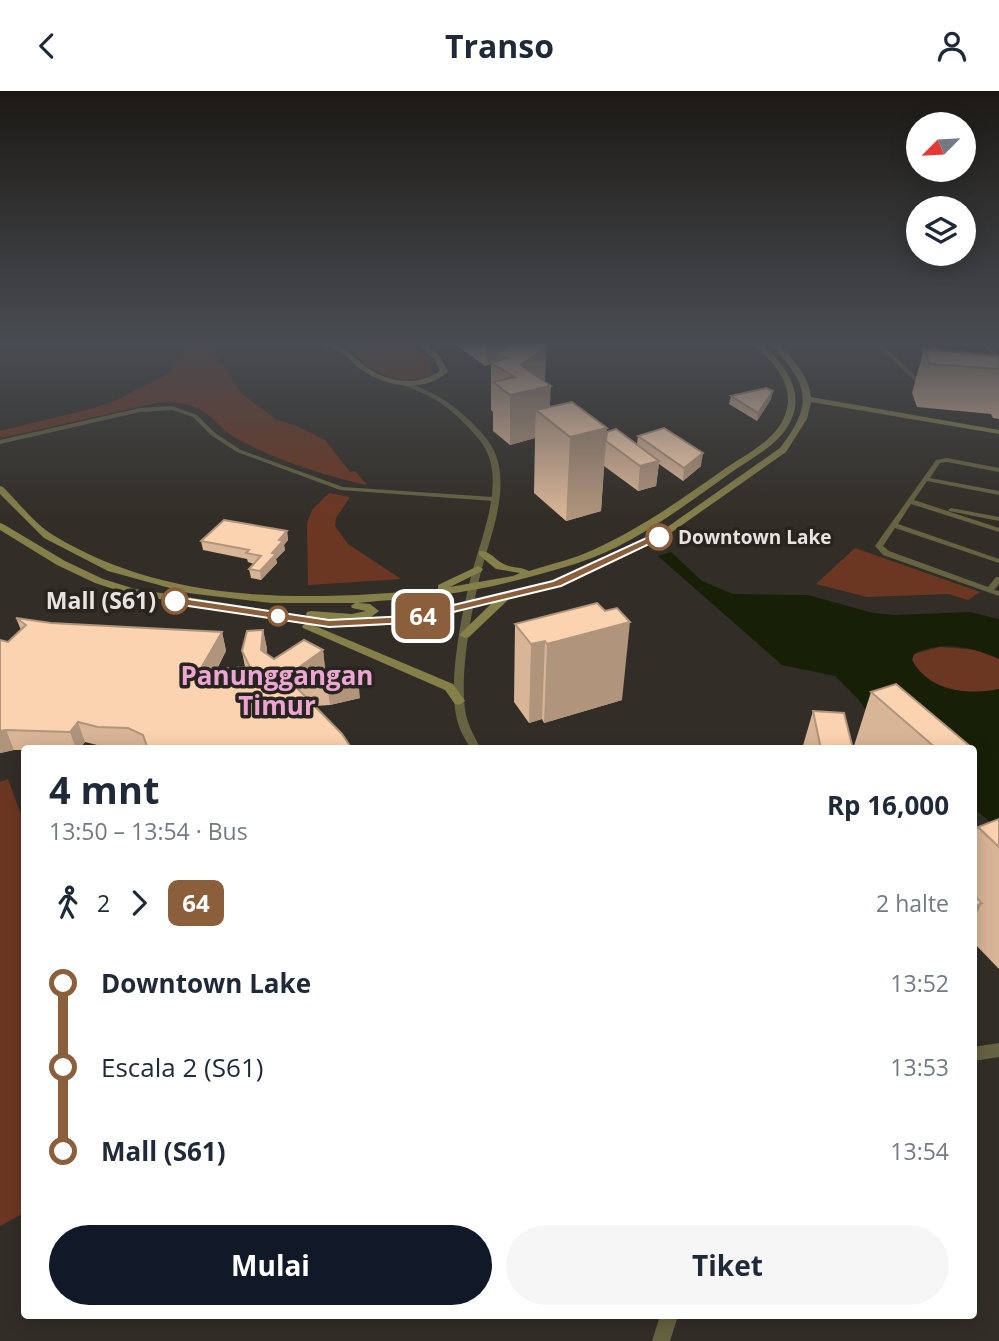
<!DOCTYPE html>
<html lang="id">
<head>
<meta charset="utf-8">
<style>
  body { margin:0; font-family:"Open Sans",sans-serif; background:#f6f6f7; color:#1f2937; height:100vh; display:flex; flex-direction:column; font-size:26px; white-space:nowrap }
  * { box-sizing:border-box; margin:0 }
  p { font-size:23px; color:#747a83 }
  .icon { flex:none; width:38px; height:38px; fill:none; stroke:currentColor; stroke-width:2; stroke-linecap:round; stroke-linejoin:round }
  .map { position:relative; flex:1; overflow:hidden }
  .side { position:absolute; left:21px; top:654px; width:956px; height:574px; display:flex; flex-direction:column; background:#fff; border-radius:7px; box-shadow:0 4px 18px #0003 }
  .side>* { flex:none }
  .badge { padding:0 14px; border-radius:10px; font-size:24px; line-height:46px }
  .needle { width:46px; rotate:246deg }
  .buttons { position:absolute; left:906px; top:21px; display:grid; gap:14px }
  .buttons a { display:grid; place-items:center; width:70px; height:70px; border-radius:50%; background:#fff; box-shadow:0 4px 18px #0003; font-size:35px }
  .map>.badge { position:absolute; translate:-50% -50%; box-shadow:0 0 0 4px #fff }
  .legs { display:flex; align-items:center; gap:10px; height:77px; padding:0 28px; font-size:23px }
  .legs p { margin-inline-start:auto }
  .head { display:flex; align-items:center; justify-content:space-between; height:119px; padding:0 28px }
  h1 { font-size:38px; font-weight:700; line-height:52px }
  .button { display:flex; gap:14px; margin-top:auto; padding:14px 28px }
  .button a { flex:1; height:80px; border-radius:42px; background:#111827; color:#fff; font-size:28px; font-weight:700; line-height:80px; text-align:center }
  .button a+a { background:#f6f6f7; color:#1f2937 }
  ul { padding:0 28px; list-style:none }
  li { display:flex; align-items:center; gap:24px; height:84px; font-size:26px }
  li i { display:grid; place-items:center; width:10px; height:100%; margin:0 9px; background:currentColor }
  li i::after { content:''; width:18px; height:18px; margin:-9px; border:5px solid; border-radius:50%; background:#fff }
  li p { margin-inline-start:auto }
  li:first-child i { background:linear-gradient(#0000 50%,currentColor 0) }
  li:last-child i { background:linear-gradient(currentColor 50%,#0000 0) }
  header { display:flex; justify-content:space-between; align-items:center; height:91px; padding:0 28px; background:#fff; font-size:32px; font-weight:700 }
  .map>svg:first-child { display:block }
  .green { fill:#6c3722 }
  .water { fill:#181f07 }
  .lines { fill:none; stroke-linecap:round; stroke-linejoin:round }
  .minor { fill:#666342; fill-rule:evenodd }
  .tertiary { fill:#666342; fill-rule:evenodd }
  .secondary { fill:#857f4a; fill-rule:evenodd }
  .wall { fill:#d9b597 }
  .shaded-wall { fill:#b0947b }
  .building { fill:#fcd3b0; stroke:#b0947b; stroke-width:2 }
  .line-1 { fill:#8b5e3c; stroke:#fff; stroke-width:2 }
  .stop-1-dot { fill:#fff; stroke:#8b5e3c; stroke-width:3.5 }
  .labels { text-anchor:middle; stroke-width:7; stroke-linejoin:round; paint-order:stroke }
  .far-stop-label { font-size:19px; font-weight:bold; fill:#e7e4e0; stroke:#28241e; text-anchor:start }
  .stop-label { font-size:23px; font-weight:bold; fill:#e7e4e0; stroke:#28241e; text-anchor:end }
  .quarter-label { font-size:26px; font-weight:bold; fill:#eca6d4; stroke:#28241e }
</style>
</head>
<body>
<header><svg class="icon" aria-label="back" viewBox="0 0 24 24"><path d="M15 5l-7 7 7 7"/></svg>Transo<svg class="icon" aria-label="person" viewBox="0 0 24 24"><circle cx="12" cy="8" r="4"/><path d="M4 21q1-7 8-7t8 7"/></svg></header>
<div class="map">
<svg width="999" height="1250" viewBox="0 0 999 1250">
  <rect width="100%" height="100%" fill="#322e27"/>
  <g class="green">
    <path d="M199 250 231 254 212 261 218 266 242 303 277 329 297 335 325 349 350 381 355 380 367 394C329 386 280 370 245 352 205 332 215 311 160 311L2 347 0 345V340L94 317 115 310 171 281 182 260Z"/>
    <path d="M347 250H408L431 271 432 284C401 297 361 281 347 250Z"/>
    <polygon points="329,402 350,406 336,427 335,435 348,453 401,488 308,494 307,432 312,419"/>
    <polygon points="855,457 980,501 968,509 948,503 867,506 816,493"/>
    <path d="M940 556 978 559 999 568V598C967 605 929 600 912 569L914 563Z"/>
    <polygon points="8,688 24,732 24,1122 0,1135 0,691"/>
  </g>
  <path class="water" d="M671 461 702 490 733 503 808 504 873 522 895 524 970 521 999 528V568C973 556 941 549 914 563L912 569C928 600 967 605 999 598V738L973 717V658H905L885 643 857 607 835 585 782 574 658 465Z"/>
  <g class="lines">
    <g class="minor">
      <polygon points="873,250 879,250 882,253 892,250 901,250 884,255 926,295 926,297 922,297"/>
      <polygon points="924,250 930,250 948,267 948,269 944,269"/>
      <polygon points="977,250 983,250 999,264 999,269"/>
      <polygon points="172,315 197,324 215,342 241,359 343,396 493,406 496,408 493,410 340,399 237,361 211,344 193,326 172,319 140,321 0,353 0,349 140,317"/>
      <polygon points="947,367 999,377 999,381 947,371 940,372 930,387 999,400 999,404 927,390 914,409 999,437 999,441 911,413 898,433 999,468 999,472 895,437 883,455 889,460 988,496 996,486 999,486 999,493 994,499 999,500 999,505 883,464 875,455 936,369"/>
      <polygon points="951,417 999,426 999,430 949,420 948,419"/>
    </g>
    <g class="tertiary">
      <path d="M403 291C428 298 448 309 467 327 480 339 494 353 498 371 506 403 493 439 484 470 473 508 458 586 466 624 469 636 475 647 481 658H471C464 647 458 636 456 624 448 586 464 509 475 471 484 441 500 397 489 366 484 351 471 339 460 328 443 311 424 301 401 294L400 293Z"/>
      <polygon points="999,952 999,966 973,970 973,956"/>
      <polygon points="660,1225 678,1225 670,1250 652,1250"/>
    </g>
    <g class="secondary">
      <path d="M317 250C339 250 346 259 361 272 384 291 415 297 440 280L434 268 414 250H422L440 265 448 281C422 303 385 296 359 277 353 273 349 266 343 262 335 257 325 255 317 250Z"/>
      <path d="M750 250H758C780 268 805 297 792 327 781 354 751 367 729 383 682 416 634 454 578 472 532 486 485 499 438 504 411 508 385 509 358 512L370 513 379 520 371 526 356 529 408 526 552 491 656 444 780 357C818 308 805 291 767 250H775C791 266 808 282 811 306L999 339V343L811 311 807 328 786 361 662 448 560 495 509 508 469 546 465 547 459 544 492 512C428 527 375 543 308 532L453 593 465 610 459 614 455 613 445 599 303 537 302 535 307 532 129 503 95 492 57 474 0 439V432L3 433 65 470 103 488 135 498 307 525 306 523 307 521 311 520 352 523 366 520 352 517 351 515 355 512H271L188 502 108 480 44 447 0 403V395L3 396C18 411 36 434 53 444 169 515 308 510 438 498V494L478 475 483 478 482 480 450 496 513 485 520 482 496 478 479 464V460C491 459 495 470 506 474 514 477 522 476 529 480 551 473 574 468 595 458 641 437 682 408 723 379 739 368 757 359 771 345 779 337 785 328 787 317 793 288 769 268 750 250Z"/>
    </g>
  </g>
  <g class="wall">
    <polygon points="435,250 545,250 545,291 550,316 637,353 638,345 701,375 683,390 659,373 656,395 638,400 604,375 601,420 566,430 534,402 535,347 510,354 493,340 493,321 491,319 491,273 485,275 453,252 441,255"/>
    <polygon points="924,258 999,265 999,328 993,327 991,323 917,316 912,302"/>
    <polygon points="731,305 771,308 757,330 729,313"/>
    <polygon points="287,440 288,449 284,454 285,459 276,468 277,472 261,489 251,487 249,478 254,473 248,471 247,468 203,459 201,450"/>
    <polygon points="597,512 622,609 544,632 542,628 529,632 514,611 515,533"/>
    <polygon points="16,527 51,532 222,541 226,560 217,578 245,576 242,560 263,539 267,558 266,563 274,568 323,559 325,578 321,582 360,607 330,614 315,615 352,658 137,658 134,657 105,656 85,651 79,658 24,658 24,659 14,659 0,662 0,549 8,551 21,539"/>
    <polygon points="871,601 970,658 853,658"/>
    <polygon points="813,620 853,658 802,658"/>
    <polygon points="999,728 999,878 973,851 973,747 978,736"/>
  </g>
  <g class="shaded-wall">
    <polygon points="441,250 453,250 453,252 441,255"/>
    <polygon points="485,250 524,250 507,267 498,262 498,272 491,272 491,273 485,275"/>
    <polygon points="546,254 545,296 551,295 549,330 536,319 535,347 510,354 510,304 521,274"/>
    <polygon points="773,300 771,308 757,330 758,322"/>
    <polygon points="607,337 601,420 566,430 570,346"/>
    <polygon points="703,362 701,375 683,390 684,377"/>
    <polygon points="659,370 656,395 638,400 640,375"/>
    <polygon points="287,440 288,449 284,454 285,459 276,468 277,472 261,489 260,480 272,462 279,449"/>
    <polygon points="630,531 622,609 544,632 547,553"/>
    <polygon points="263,539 267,558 265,578 261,559"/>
    <polygon points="222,541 226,560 205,598 200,579"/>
    <polygon points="545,550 542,628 529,632 531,553"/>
    <polygon points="323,559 325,578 301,597 294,580"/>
    <polygon points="358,588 360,607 330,614 327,595"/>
    <polygon points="78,631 85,651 79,658 76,658 70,641"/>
    <polygon points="6,639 14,659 0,662 0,640"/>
    <polygon points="982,812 973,830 973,816"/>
  </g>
  <g class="building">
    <polygon points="515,250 545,250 546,254 543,259 521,274 551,295 510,304 493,291 515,286 491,272 507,267 498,262 513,254"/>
    <polygon points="924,258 999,265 999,278 930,273"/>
    <polygon points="766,297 773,300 758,322 731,305"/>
    <polygon points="572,311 607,337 570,346 536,319"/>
    <polygon points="664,337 703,362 684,377 638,345"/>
    <polygon points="616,338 659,370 640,375 606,350 607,341"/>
    <polygon points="224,429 287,440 279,449 283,450 272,462 276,463 260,480 249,478 261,465 246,462 249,459 201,450"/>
    <polygon points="597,512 605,520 617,517 630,531 547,553 545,550 531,553 515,533"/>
    <polygon points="16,527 51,532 222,541 200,579 250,576 242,560 247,540 263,539 261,559 274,568 304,549 323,559 294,580 325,582 352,577 358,588 327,595 297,597 342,643 352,658 148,658 143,644 128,637 98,636 78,631 70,641 6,639 0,640 0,549 8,551 26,534"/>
    <polygon points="896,593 971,656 966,658 937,658 871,601"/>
    <polygon points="813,620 844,622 853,658 821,658"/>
    <polygon points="999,728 999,756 978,736"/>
    <polygon points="973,804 982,812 973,816"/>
  </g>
  <linearGradient id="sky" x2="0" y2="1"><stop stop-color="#1c1915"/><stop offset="0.59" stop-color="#494c52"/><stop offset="1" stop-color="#494c52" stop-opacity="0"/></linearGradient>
  <rect width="999" height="425" fill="url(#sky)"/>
  <polygon class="line-1" points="655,443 664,446 561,495 408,532 329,536 175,513 169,510 175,506 329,529 408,525 553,490"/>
  <g class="stop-1-dot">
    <circle cx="659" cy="446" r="12"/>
    <circle cx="175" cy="510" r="12"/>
    <circle cx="278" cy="525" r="9"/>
  </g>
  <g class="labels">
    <g class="far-stop-label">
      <text x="678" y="453">Downtown Lake</text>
    </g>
    <g class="stop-label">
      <text x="156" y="518">Mall (S61)</text>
    </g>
    <g class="quarter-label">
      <text x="277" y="594">Panunggangan<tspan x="277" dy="30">Timur</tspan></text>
    </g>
  </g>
</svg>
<div class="buttons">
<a><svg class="needle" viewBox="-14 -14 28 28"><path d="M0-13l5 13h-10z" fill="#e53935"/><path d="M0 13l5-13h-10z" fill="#747a83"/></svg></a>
<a><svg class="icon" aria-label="layers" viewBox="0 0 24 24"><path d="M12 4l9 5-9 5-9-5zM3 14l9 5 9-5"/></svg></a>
</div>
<b class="badge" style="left:423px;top:525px;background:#8b5e3c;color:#fff">64</b>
<section class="side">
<div class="head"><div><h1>4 mnt</h1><p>13:50 – 13:54 · Bus</p></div><b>Rp 16,000</b></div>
<div class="legs"><svg class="icon" aria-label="walk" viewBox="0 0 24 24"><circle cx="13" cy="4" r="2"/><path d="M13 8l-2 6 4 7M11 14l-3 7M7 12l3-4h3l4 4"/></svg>2<svg class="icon" aria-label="forward" viewBox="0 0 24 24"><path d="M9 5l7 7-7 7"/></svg><b class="badge" style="background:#8b5e3c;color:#fff">64</b><p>2 halte</p></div>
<ul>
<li><i style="color:#8b5e3c"></i><b>Downtown Lake</b><p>13:52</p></li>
<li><i style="color:#8b5e3c"></i><span>Escala 2 (S61)</span><p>13:53</p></li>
<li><i style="color:#8b5e3c"></i><b>Mall (S61)</b><p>13:54</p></li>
</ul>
<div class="button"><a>Mulai</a><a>Tiket</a></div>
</section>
</div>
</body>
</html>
